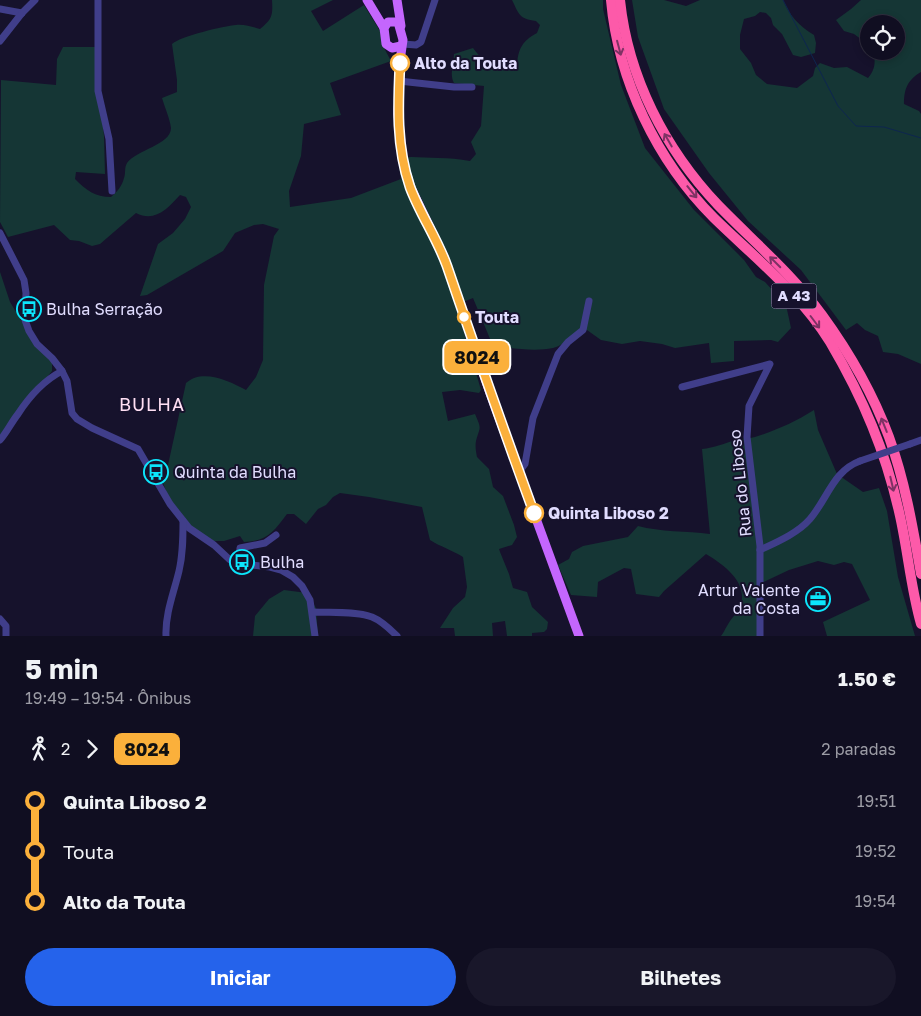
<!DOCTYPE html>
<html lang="pt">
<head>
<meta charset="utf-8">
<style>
  body { margin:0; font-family:"Golos Text",sans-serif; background:#19172a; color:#f1f3f6; height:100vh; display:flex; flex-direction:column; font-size:19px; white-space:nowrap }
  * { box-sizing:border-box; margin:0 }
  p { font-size:16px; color:#9c9ca5 }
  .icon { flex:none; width:28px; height:28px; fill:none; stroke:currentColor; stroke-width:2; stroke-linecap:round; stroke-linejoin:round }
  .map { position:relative; height:636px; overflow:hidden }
  .details { display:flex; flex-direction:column; background:#100e21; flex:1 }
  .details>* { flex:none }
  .badge { padding:0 10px; border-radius:8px; font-size:18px; line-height:32px }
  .fabs { position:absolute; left:860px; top:15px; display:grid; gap:10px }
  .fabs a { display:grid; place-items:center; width:45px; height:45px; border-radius:50%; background:#100e21; box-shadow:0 2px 8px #0003,0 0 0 1px #302e3f; font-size:25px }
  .map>.badge { position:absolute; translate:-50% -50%; box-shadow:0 0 0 2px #fff }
  .legs { display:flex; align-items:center; gap:8px; height:55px; padding:0 25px; font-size:16px }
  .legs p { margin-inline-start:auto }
  .summary { display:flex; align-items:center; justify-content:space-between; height:85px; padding:0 25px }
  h1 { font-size:28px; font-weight:700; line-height:38px }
  .action { display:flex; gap:10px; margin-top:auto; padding:10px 25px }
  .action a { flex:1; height:58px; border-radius:30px; background:#2563eb; color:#fff; font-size:20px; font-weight:700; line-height:58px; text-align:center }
  .action a+a { background:#19172a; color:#f1f3f6 }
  ul { padding:0 25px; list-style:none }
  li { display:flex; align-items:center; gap:18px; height:50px; font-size:19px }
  li i { display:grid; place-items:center; width:8px; height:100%; margin:0 6px; background:currentColor }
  li i::after { content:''; width:12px; height:12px; margin:-6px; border:4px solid; border-radius:50%; background:#100e21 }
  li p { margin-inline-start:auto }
  li:first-child i { background:linear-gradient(#0000 50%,currentColor 0) }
  li:last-child i { background:linear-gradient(currentColor 50%,#0000 0) }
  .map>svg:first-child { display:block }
  .green { fill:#153635 }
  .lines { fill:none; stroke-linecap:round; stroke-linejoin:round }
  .stream { stroke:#0e264f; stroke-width:1 }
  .minor { stroke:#403e8a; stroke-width:7 }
  .major { stroke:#c466fd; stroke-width:9 }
  .highway { stroke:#fd5aa9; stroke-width:10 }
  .minor-bridge { stroke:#403e8a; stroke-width:7 }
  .oneway { stroke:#7e3264 }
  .line-1-casing { stroke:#fff; stroke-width:11 }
  .line-1 { stroke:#fbb03b; stroke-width:8 }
  .stop-1-dot { fill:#fff; stroke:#fbb03b; stroke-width:2.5 }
  .labels { text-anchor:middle; stroke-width:4; stroke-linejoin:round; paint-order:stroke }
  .shield { fill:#16122c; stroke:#a4a0c0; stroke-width:1 }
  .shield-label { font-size:15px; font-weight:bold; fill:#e1ddff }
  .stop-label { font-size:16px; font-weight:bold; fill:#e1ddff; stroke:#16122c; text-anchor:start }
  .poi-label { font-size:16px; fill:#e1ddff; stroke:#16122c; text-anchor:start }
  .street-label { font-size:16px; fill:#e1ddff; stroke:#16122c }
  .neighbourhood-label { font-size:18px; letter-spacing:1px; fill:#ffdff3; stroke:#16122c }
</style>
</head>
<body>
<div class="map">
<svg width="921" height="636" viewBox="0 0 921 636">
  <rect width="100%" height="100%" fill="#16122c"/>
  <g class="green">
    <path d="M272 0H333L311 11 323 31 364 5 380 31 383 46 391 61 330 83 341 115 304 124 301 156 289 191 290 207 351 198 401 179 398 158C412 156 424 158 438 158 449 158 459 159 470 161L476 154 471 142 481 126 484 86 454 83C449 74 454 64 454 54L473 48C486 66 495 64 517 66 518 49 522 41 537 33L540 25 536 21C519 19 519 14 512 0H603V9L621 85 645 148 694 210 744 260 756 277 765 282 786 305 791 328 778 342 771 340 734 341V361L711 363 709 343 675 348 662 344 640 341 622 344 601 340 587 330C572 333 566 345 553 348 534 352 512 348 493 346L473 298 456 305 481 390 479 393 460 390 442 392 448 421 475 414C482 430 480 426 476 441 475 446 476 452 477 457L489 469 493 487 503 496 514 525 517 537 512 545 499 549 500 552 509 574 513 588 527 592 532 607 548 622 547 629 544 632 532 633V636H507L505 621 492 623 493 636H455L454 628H440L453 608 465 597 467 587 463 557C452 550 441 547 430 540L422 507 369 497 340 493 333 497 326 505 318 509 306 524 294 514H287C273 532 268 541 244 542L240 536 224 541H212L194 530 179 510H173L159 472 168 465 186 383C202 368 230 381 246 390L256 377 263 360 264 285 274 236 279 229 263 224 254 225 235 233 223 251 147 295 140 296 158 244 173 233 185 219 191 207 186 197 180 195C168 208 155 223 136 213L100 244 92 246 79 241 70 240 54 225 8 237 0 222 1 80 56 85 57 59 63 47H95L104 136 105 174 76 172 75 179C86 190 95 197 111 197 117 192 122 186 124 178 126 173 124 168 127 163 136 150 171 145 171 128 170 119 165 108 162 98L177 92V80L172 44C181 36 224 26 236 25 244 24 253 27 260 29 272 19 273 16 272 0Z"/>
    <path d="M632 0H664L686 6 700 0H783C789 15 800 27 814 35L816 43 815 53 801 57 793 55 782 34 773 25 771 18 766 13 760 12 755 16 744 19 740 35V49L751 63 756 75 767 84 797 88 813 76 815 68 820 63 834 68 847 67 868 78C875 70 876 62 873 51H896V24H869V45L854 34 844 31 836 20 851 9 861 0H921V72C907 80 904 90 904 104L919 111 921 114V364L898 354 883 352 878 336 865 330 857 323 846 330 801 270 748 221 709 173 664 109 638 37Z"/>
    <polygon points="0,272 10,302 27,330 52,361 52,371 0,435"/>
    <path d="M814 410 818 430 837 474 863 492 879 488 887 511 898 577 915 636H827L823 622 870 600 852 564 844 562 834 565 818 561 789 570 757 585V636H721C724 632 725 629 727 626 732 616 742 610 742 598 743 578 721 563 706 554L664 591 659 597 636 594 631 569 624 568 598 582 597 597 571 595 558 565 569 559 572 552 583 546 628 537 638 526C660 532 687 531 710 534L702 449C714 448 725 443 736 440 742 438 749 439 755 437 777 430 795 422 814 410Z"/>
    <polygon points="284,590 307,593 316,608 318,636 253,636 255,616 269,599"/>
  </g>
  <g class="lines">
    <polyline class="stream" points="783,0 838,106 856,126 884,127 921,138"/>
    <g class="minor">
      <polyline points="98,0 98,91 109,139 112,191"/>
      <polyline points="0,9 22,13"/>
      <polyline points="0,41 22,13 35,0"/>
      <polyline points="403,44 416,45 421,42 435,0"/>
      <polyline points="399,81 454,87 472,87"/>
      <polyline points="0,233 24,280 26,293 25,320 29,331 37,344 52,358 62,371 67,381 72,413 77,419 92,428 138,449 170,504 189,528 214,545 229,559 235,563 270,567 281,570 293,577 302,586 310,600 315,636"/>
      <polyline points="682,387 770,364 749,406 747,437 760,546 760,636"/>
      <path d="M0 440C7 432 11 423 18 414 29 397 43 381 62 371"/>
      <polyline points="910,444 921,440"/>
      <polyline points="519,472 525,464 533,418 558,354 568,342 583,330 589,301"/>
      <path d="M760 550C777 542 798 533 810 519 828 498 833 471 860 461"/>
      <polyline points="239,563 240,548 265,543 276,535"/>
      <path d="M313 612C332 613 354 611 372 617 382 621 390 629 397 636"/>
      <polyline points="0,619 6,626 6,636"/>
      <path d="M166 636C165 614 174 592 179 571 183 554 183 538 183 521"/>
    </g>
    <g class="major">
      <polyline points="367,0 384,28"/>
      <polyline points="397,0 401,26"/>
      <polyline points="401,46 392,48 386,44 384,28 388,22 398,22 403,40 401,54 398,114 403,162 411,188 444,257 490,393 579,636"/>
    </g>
    <g class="highway">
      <path d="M611 0C618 80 657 161 714 218 754 257 800 293 830 342 863 398 886 452 900 516 908 552 911 589 921 624"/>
      <path d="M620 0C628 77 665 149 718 205 753 241 792 274 822 315 849 352 873 394 889 437 905 481 913 528 921 574"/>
    </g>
    <polyline class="minor-bridge" points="860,461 910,444"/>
  </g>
  <defs><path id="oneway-shaft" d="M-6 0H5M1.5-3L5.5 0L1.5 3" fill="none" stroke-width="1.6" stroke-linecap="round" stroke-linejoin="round" transform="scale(1.25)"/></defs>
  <g class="oneway">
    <use href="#oneway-shaft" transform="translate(619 48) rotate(75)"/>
    <use href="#oneway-shaft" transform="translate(668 140) rotate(-120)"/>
    <use href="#oneway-shaft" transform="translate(692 192) rotate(51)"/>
    <use href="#oneway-shaft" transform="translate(775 262) rotate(-135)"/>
    <use href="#oneway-shaft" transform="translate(815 322) rotate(53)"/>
    <use href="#oneway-shaft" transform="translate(884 425) rotate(-112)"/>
    <use href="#oneway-shaft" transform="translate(892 484) rotate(77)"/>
  </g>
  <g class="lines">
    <defs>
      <path id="line-1" d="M400 63C398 105 396 146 410 187 420 214 437 238 447 266 475 348 504 431 534 513"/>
    </defs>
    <use href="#line-1" class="line-1-casing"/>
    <use href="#line-1" class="line-1"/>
  </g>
  <defs>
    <symbol id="bus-ring" viewBox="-11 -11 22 22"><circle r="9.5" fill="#16122c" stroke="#0ce6fc" stroke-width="1.5"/><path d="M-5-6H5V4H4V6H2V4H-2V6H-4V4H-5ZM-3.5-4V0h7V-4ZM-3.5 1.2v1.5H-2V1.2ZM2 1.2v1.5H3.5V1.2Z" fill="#0ce6fc"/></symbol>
    <symbol id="office-ring" viewBox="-11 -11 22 22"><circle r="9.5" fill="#16122c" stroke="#0ce6fc" stroke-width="1.5"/><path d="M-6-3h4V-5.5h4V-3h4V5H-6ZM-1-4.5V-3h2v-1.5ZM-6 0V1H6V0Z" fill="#0ce6fc"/></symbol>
  </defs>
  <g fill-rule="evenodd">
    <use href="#bus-ring" x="15" y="295" width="28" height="28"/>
    <use href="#bus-ring" x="142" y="458" width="28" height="28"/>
    <use href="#bus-ring" x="228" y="548" width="28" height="28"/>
    <use href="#office-ring" x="804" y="585" width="28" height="28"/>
  </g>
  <g class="stop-1-dot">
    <circle cx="400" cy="63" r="9"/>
    <circle cx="464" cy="317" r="6"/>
    <circle cx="534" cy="513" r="9"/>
  </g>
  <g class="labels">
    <rect class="shield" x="771.5" y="283.5" width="45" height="25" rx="4"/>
    <g class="shield-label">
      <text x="794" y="301">A 43</text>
    </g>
    <g class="stop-label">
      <text x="414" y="69">Alto da Touta</text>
      <text x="475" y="323">Touta</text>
      <text x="548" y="519">Quinta Liboso 2</text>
    </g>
    <g class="poi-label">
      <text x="46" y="315">Bulha Serração</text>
      <text x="174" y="478">Quinta da Bulha</text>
      <text x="260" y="568">Bulha</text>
      <text x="800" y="596" text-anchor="end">Artur Valente<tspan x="800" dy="18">da Costa</tspan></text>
    </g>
    <g class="street-label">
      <text transform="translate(740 483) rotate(-96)" y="6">Rua do Liboso</text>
    </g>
    <g class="neighbourhood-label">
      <text x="152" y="411">BULHA</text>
    </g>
  </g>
</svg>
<div class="fabs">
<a><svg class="icon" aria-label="locate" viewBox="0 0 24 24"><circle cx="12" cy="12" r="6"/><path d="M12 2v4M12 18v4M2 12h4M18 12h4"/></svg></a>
</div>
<b class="badge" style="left:477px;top:357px;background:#fbb03b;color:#111">8024</b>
</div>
<section class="details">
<div class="summary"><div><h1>5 min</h1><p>19:49 – 19:54 · Ônibus</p></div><b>1.50 €</b></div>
<div class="legs"><svg class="icon" aria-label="walk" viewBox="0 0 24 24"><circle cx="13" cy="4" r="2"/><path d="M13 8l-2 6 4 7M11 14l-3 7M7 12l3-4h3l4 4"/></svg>2<svg class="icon" aria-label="forward" viewBox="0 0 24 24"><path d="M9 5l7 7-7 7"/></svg><b class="badge" style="background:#fbb03b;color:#111">8024</b><p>2 paradas</p></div>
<ul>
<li><i style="color:#fbb03b"></i><b>Quinta Liboso 2</b><p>19:51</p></li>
<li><i style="color:#fbb03b"></i><span>Touta</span><p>19:52</p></li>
<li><i style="color:#fbb03b"></i><b>Alto da Touta</b><p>19:54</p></li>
</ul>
<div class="action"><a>Iniciar</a><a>Bilhetes</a></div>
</section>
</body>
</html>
